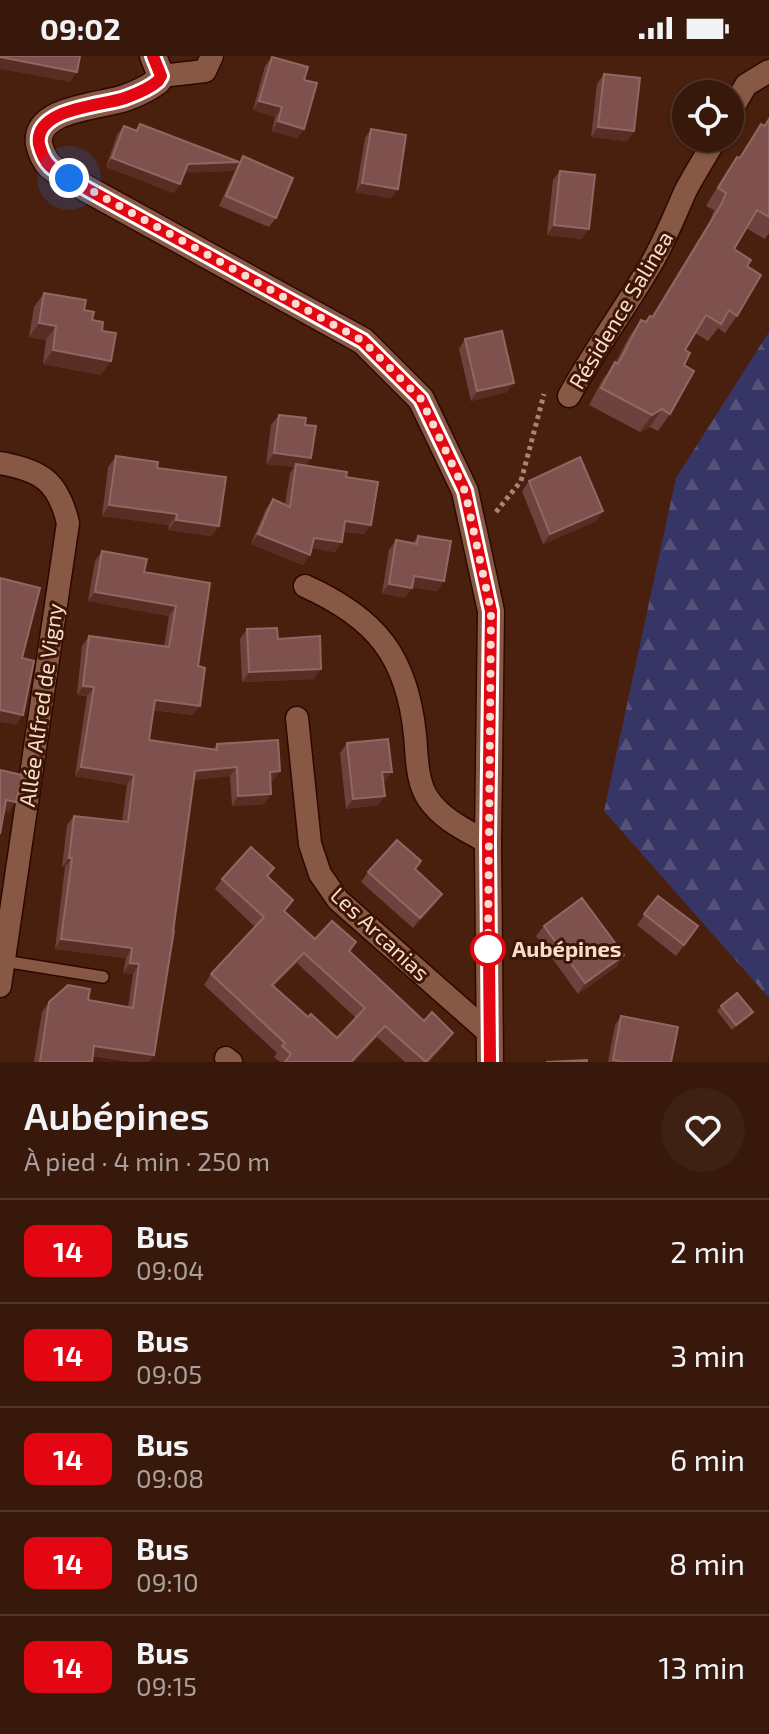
<!DOCTYPE html>
<html lang="fr">
<head>
<meta charset="utf-8">
<style>
  body { margin:0; font-family:"Exo 2",sans-serif; background:#3e2113; color:#f1f3f6; height:100vh; display:flex; flex-direction:column; font-size:30px; white-space:nowrap }
  * { box-sizing:border-box; margin:0 }
  p { font-size:26px; color:#aaa09c }
  .icon { flex:none; width:44px; height:44px; fill:none; stroke:currentColor; stroke-width:2; stroke-linecap:round; stroke-linejoin:round }
  .map { position:relative; height:1006px; overflow:hidden }
  .panel { display:flex; flex-direction:column; background:#37180a; flex:1 }
  .panel>* { flex:none }
  .badge { padding:0 16px; border-radius:12px; font-size:28px; line-height:52px }
  .fabs { position:absolute; left:672px; top:24px; display:grid; gap:16px }
  .fabs a { display:grid; place-items:center; width:72px; height:72px; border-radius:50%; background:#37180a; box-shadow:0 2px 6px #0004,0 0 0 2px #51372b; font-size:40px }
  .you { position:absolute; width:40px; height:40px; margin:-20px; border:6px solid #fff; border-radius:50%; background:#1a73e8; box-shadow:0 0 0 12px #1a73e833 }
  .map>.badge { position:absolute; translate:-50% -50%; box-shadow:0 0 0 4px #fff }
  .round { display:grid; place-items:center; flex:none; width:84px; height:84px; border-radius:42px; background:#3e2113 }
  .summary { display:flex; align-items:center; justify-content:space-between; height:136px; padding:0 24px }
  h1 { font-size:38px; font-weight:600; line-height:60px }
  ul { padding:0; list-style:none }
  li { display:flex; align-items:center; gap:24px; height:104px; padding:0 24px; border-top:2px solid #51372b }
  li div { flex:1 }
  li b { display:block; font-size:30px }
  li em { font-style:normal }
  li .badge { min-width:88px; font-weight:700; text-align:center }
  .status { display:flex; justify-content:space-between; align-items:center; height:56px; padding:0 40px; background:#37180a; direction:ltr }
  .status svg { height:22px; fill:currentColor }
  .map>svg:first-child { display:block }
  .forest { fill:url(#forest-firs) }
  .lines { fill:none; stroke-linecap:round; stroke-linejoin:round }
  .service-casing { stroke:#2e0700; stroke-width:14 }
  .minor-casing { stroke:#2e0700; stroke-width:25 }
  .tertiary-casing { stroke:#2e0700; stroke-width:29 }
  .path { stroke:#a78577; stroke-width:5; stroke-dasharray:4 4; stroke-linecap:butt }
  .service { stroke:#875945; stroke-width:11 }
  .minor { stroke:#875945; stroke-width:22 }
  .tertiary { stroke:#875945; stroke-width:26 }
  .wall { fill:#6f413e; fill-rule:evenodd }
  .shaded-wall { fill:#5a2d24 }
  .building { fill:#7e514e; stroke:#916762; stroke-width:2; fill-rule:evenodd }
  .line-casing { stroke:#fff; stroke-width:18 }
  .line { stroke:#e30613; stroke-width:12 }
  .walk { stroke:#f8dcd1; stroke-width:8; stroke-dasharray:0 14.4 }
  .stop-dot { fill:#fff; stroke:#e30613; stroke-width:4 }
  .labels { text-anchor:middle; stroke-width:6; stroke-linejoin:round; paint-order:stroke }
  .street-label { font-size:22px; fill:#f8dcd1; stroke:#3e1604 }
  .stop-label { font-size:22px; font-weight:bold; fill:#f8dcd1; stroke:#3e1604; text-anchor:start }
</style>
</head>
<body>
<div class="status"><b>09:02</b><svg viewBox="0 0 49 12"><path d="M0 12V9h3v3zM5 12V6h3v6zM10 12V3h3v9zM15 12V0h3v12zM26 1h20v11H26zM47 4h2v5h-2z"/></svg></div>
<div class="map">
<svg width="769" height="1006" viewBox="0 0 769 1006">
  <defs>
    <pattern id="forest-firs" width="22" height="20" patternUnits="userSpaceOnUse" patternTransform="scale(2)"><rect width="22" height="20" fill="#373565"/><path d="M5 1l3.5 6h-7zM16 11l3.5 6h-7z" fill="#55527a"/></pattern>
  </defs>
  <rect width="100%" height="100%" fill="#49200e"/>
  <polygon class="forest" points="769,276 769,942 604,755 676,422"/>
  <g class="lines">
    <defs>
      <polyline id="service" points="4,905 103,921"/>
      <g id="minor">
        <polyline points="161,20 205,15 212,0"/>
        <polyline points="730,57 746,29 769,15"/>
        <path d="M569 340C595 293 627 250 654 203 666 181 675 159 685 136 694 118 706 100 716 82"/>
        <path d="M0 407C41 414 58 425 68 467L0 930"/>
        <path d="M305 530C376 562 407 600 415 679 417 699 416 726 429 744 443 764 466 774 488 787"/>
        <polyline points="297,662 310,788 320,818 338,844 489,977"/>
        <polyline points="226,1002 231,1006"/>
      </g>
      <path id="tertiary" d="M153 0 161 20 158 25C148 33 136 38 125 42 102 50 34 52 39 88 41 96 44 104 50 110 60 119 76 126 87 133L363 285 421 343 465 435 491 555 488 787 490 1006"/>
    </defs>
    <use href="#service" class="service-casing"/>
    <use href="#minor" class="minor-casing"/>
    <use href="#tertiary" class="tertiary-casing"/>
    <polyline class="path" points="496,456 521,425 544,338"/>
    <use href="#service" class="service"/>
    <use href="#minor" class="minor"/>
    <use href="#tertiary" class="tertiary"/>
  </g>
  <g class="wall">
    <polygon points="272,1 304,24 304,73 297,82 272,75 275,61 253,54 265,10"/>
    <polygon points="604,18 634,75 627,85 591,81 597,28"/>
    <polygon points="769,62 769,177 765,183 746,172 734,193 747,210 737,260 725,277 718,272 708,285 695,277 685,294 684,309 670,358 658,375 650,371 640,376 589,349 603,323 616,306 629,281 641,264 645,266 650,260 651,261 710,165 714,154 706,150 725,118 737,101 739,102 761,68 764,69"/>
    <polygon points="140,68 239,106 233,115 185,116 174,137 106,111 117,79 124,70 135,74"/>
    <polygon points="371,73 398,133 391,142 356,136 365,82"/>
    <polygon points="243,100 276,162 269,171 219,150 237,110"/>
    <polygon points="560,115 582,183 547,179 553,124"/>
    <polygon points="44,237 92,264 102,275 101,319 43,308 46,284 29,281 34,251"/>
    <polygon points="465,283 507,336 471,345 459,293"/>
    <polygon points="279,359 305,369 311,402 306,409 346,421 371,469 364,478 344,476 335,496 312,492 303,509 251,488 266,453 273,443 285,448 290,417 294,411 266,408 271,369"/>
    <polygon points="116,400 157,412 219,470 211,480 168,474 169,469 102,460 108,411"/>
    <polygon points="529,425 603,455 596,465 543,488 522,435"/>
    <polygon points="418,480 437,535 412,531 405,542 382,537 389,494 396,484 413,487"/>
    <polygon points="102,495 144,516 210,527 198,610 193,659 153,654 149,684 213,693 217,688 273,725 270,725 271,738 264,748 232,750 230,720 193,724 154,999 149,1006 132,1006 92,1000 92,1006 34,1006 42,956 49,946 88,944 128,951 133,918 123,917 126,902 55,893 65,811 62,811 67,769 74,760 122,765 127,729 75,720 87,640 77,639 82,590 89,580 164,591 169,560 88,545 95,505"/>
    <polygon points="247,573 278,583 314,623 242,626 240,583"/>
    <polygon points="347,687 385,726 383,726 378,749 346,753 340,697"/>
    <polygon points="415,814 435,848 413,872 361,826 368,816"/>
    <path d="M268 821 285 856 315 883 356 886 350 896 424 965 453 977 446 987 429 1006H405L377 981 354 1006H280L274 1001 277 997 204 929 211 918 255 871 215 833 222 823ZM297 907 356 962 337 982 308 961 274 930Z"/>
    <polygon points="658,840 698,870 676,900 637,869"/>
    <polygon points="544,870 624,899 617,910 578,938 536,880"/>
    <polygon points="721,950 753,956 749,961 732,974 717,955"/>
    <polygon points="621,960 671,1006 608,1006 615,969"/>
  </g>
  <g class="shaded-wall">
    <polygon points="0,1 77,16 70,26 0,13"/>
    <polygon points="259,45 282,51 275,61 253,54"/>
    <polygon points="278,65 304,73 297,82 272,75"/>
    <polygon points="598,71 634,75 627,85 591,81"/>
    <polygon points="112,102 180,128 174,137 106,111"/>
    <polygon points="239,106 233,115 182,117 188,108"/>
    <polygon points="362,127 398,133 391,142 356,136"/>
    <polygon points="554,169 589,173 582,183 547,179"/>
    <polygon points="39,267 56,270 46,284 29,281"/>
    <polygon points="53,294 111,305 101,319 43,308"/>
    <polygon points="514,327 507,336 471,345 477,335"/>
    <polygon points="662,353 650,371 640,376 652,359"/>
    <polygon points="274,397 311,402 304,412 296,408 294,411 266,408"/>
    <polygon points="109,449 177,458 169,469 102,460"/>
    <polygon points="603,455 596,465 543,488 550,478"/>
    <polygon points="176,464 219,470 211,480 168,474"/>
    <polygon points="345,465 371,469 364,478 339,475"/>
    <polygon points="258,478 310,499 303,509 251,488"/>
    <polygon points="314,482 342,486 335,496 308,491"/>
    <polygon points="414,520 444,525 437,535 407,530"/>
    <polygon points="389,528 412,532 405,542 382,537"/>
    <polygon points="95,536 176,550 169,560 88,545"/>
    <polygon points="321,613 314,623 242,626 249,616"/>
    <polygon points="83,630 94,631 87,640 77,639"/>
    <polygon points="155,644 200,650 193,659 148,653"/>
    <polygon points="0,654 23,659 16,669 0,666"/>
    <polygon points="81,711 134,719 127,729 75,720"/>
    <polygon points="237,711 230,720 188,725 195,715"/>
    <polygon points="280,715 273,725 263,725 270,716"/>
    <polygon points="382,716 392,716 385,726 375,726"/>
    <polygon points="271,738 264,748 232,750 238,740"/>
    <polygon points="385,740 378,749 346,753 353,743"/>
    <polygon points="6,744 16,746 9,756 0,754"/>
    <polygon points="69,802 72,802 65,811 62,811"/>
    <polygon points="442,838 435,848 413,872 420,862"/>
    <polygon points="61,883 132,892 126,902 55,893"/>
    <polygon points="304,897 297,907 265,940 272,929"/>
    <polygon points="624,899 617,910 578,938 585,927"/>
    <polygon points="130,907 139,908 133,918 123,917"/>
    <polygon points="753,956 749,961 732,974 736,969"/>
    <polygon points="385,970 377,981 354,1006 351,1006"/>
    <polygon points="453,977 446,987 429,1006 426,1006"/>
    <polygon points="94,990 154,999 149,1006 132,1006 87,999"/>
  </g>
  <g class="building">
    <polygon points="0,0 80,0 77,16 0,1"/>
    <polygon points="272,1 308,11 304,24 317,27 304,73 278,65 282,51 259,45"/>
    <polygon points="604,18 640,22 634,75 598,71"/>
    <polygon points="769,63 769,161 757,154 734,193 751,204 747,210 761,219 737,260 729,254 721,268 706,259 685,294 690,297 684,309 694,315 670,358 662,353 652,359 601,332 615,306 618,308 641,264 646,266 650,260 653,261 722,147 726,137 718,132 737,101 740,102 761,68 765,70"/>
    <polygon points="140,68 239,106 188,108 180,128 112,102 124,70 137,75"/>
    <polygon points="371,73 406,79 398,133 362,127"/>
    <polygon points="243,100 293,122 276,162 226,140"/>
    <polygon points="560,115 595,119 589,173 554,169"/>
    <polygon points="44,237 86,244 84,254 94,256 92,264 103,266 102,275 116,277 111,305 53,294 56,270 39,267"/>
    <polygon points="502,275 514,327 477,335 465,283"/>
    <polygon points="279,359 306,362 305,369 316,370 311,402 274,397"/>
    <polygon points="116,400 158,406 157,412 226,421 219,470 176,464 177,458 109,449"/>
    <polygon points="580,401 603,455 550,478 529,425"/>
    <polygon points="296,408 347,416 346,421 378,426 371,469 345,465 342,486 314,482 310,499 258,478 273,443 290,451"/>
    <polygon points="418,480 451,485 444,525 414,520 412,532 389,528 396,484 417,488"/>
    <polygon points="102,495 147,503 144,516 210,527 198,610 205,612 200,650 155,644 149,684 217,694 217,688 278,684 280,715 270,716 271,738 238,740 237,711 195,715 173,876 174,874 154,999 94,990 92,1006 40,1006 49,946 68,929 90,933 88,944 133,952 139,908 130,907 132,892 61,883 72,802 69,802 74,760 128,766 134,719 81,711 94,631 83,630 89,580 169,591 176,550 95,536"/>
    <polygon points="0,522 40,532 22,602 34,605 23,659 0,654"/>
    <polygon points="277,572 278,583 320,580 321,613 249,616 247,573"/>
    <polygon points="388,683 392,716 382,716 385,740 353,743 347,687"/>
    <polygon points="0,714 22,719 16,746 6,744 0,778"/>
    <polygon points="397,784 421,805 415,813 442,838 420,862 368,816"/>
    <path d="M251 791 274 812 267 820 293 844 284 855 315 883 332 865 356 886 349 895 424 965 432 956 453 977 426 1006 385 970 351 1006H285L291 998 282 990 285 987 211 918 264 861 222 823ZM304 897 365 952 337 982 311 958 308 961 272 929Z"/>
    <polygon points="658,840 698,870 684,889 644,858"/>
    <polygon points="582,842 624,899 585,927 544,870"/>
    <polygon points="737,937 753,956 736,969 721,950"/>
    <polygon points="621,960 678,971 671,1006 624,1006 613,1004"/>
    <polygon points="587,1004 587,1006 546,1006"/>
  </g>
  <g class="lines">
    <defs>
      <path id="line" d="M153 0 161 20 158 25C149 33 136 38 125 42 102 50 34 52 39 88 41 96 44 104 50 110 60 119 76 126 87 133L363 285 421 343 465 435 491 555 488 787 490 1006"/>
    </defs>
    <use href="#line" class="line-casing"/>
    <use href="#line" class="line"/>
    <polyline class="walk" points="69,122 363,285 421,343 465,435 491,555 488,893"/>
  </g>
  <circle class="stop-dot" cx="488" cy="893" r="16"/>
  <g class="labels">
    <g class="street-label">
      <text transform="translate(621 254) rotate(-59)" y="8">Résidence Salinea</text>
      <text transform="translate(41 649) rotate(-82)" y="8">Allée Alfred de Vigny</text>
      <text transform="translate(380 878) rotate(43)" y="8">Les Arcanias</text>
    </g>
    <g class="stop-label">
      <text x="512" y="901">Aubépines</text>
    </g>
  </g>
</svg>
<div class="fabs">
<a><svg class="icon" aria-label="locate" viewBox="0 0 24 24"><circle cx="12" cy="12" r="6"/><path d="M12 2v4M12 18v4M2 12h4M18 12h4"/></svg></a>
</div>
<div class="you" style="left:69px;top:122px"></div>
</div>
<section class="panel">
<div class="summary"><div><h1>Aubépines</h1><p>À pied · 4 min · 250 m</p></div><a class="round"><svg class="icon" aria-label="heart" viewBox="0 0 24 24"><path d="M12 20l-8-8c-3-5 5-10 8-4 3-6 11-1 8 4z"/></svg></a></div>
<ul>
<li><span class="badge" style="background:#e30613;color:#fff">14</span><div><b>Bus</b><p>09:04</p></div><em>2 min</em></li>
<li><span class="badge" style="background:#e30613;color:#fff">14</span><div><b>Bus</b><p>09:05</p></div><em>3 min</em></li>
<li><span class="badge" style="background:#e30613;color:#fff">14</span><div><b>Bus</b><p>09:08</p></div><em>6 min</em></li>
<li><span class="badge" style="background:#e30613;color:#fff">14</span><div><b>Bus</b><p>09:10</p></div><em>8 min</em></li>
<li><span class="badge" style="background:#e30613;color:#fff">14</span><div><b>Bus</b><p>09:15</p></div><em>13 min</em></li>
</ul>
</section>
</body>
</html>
